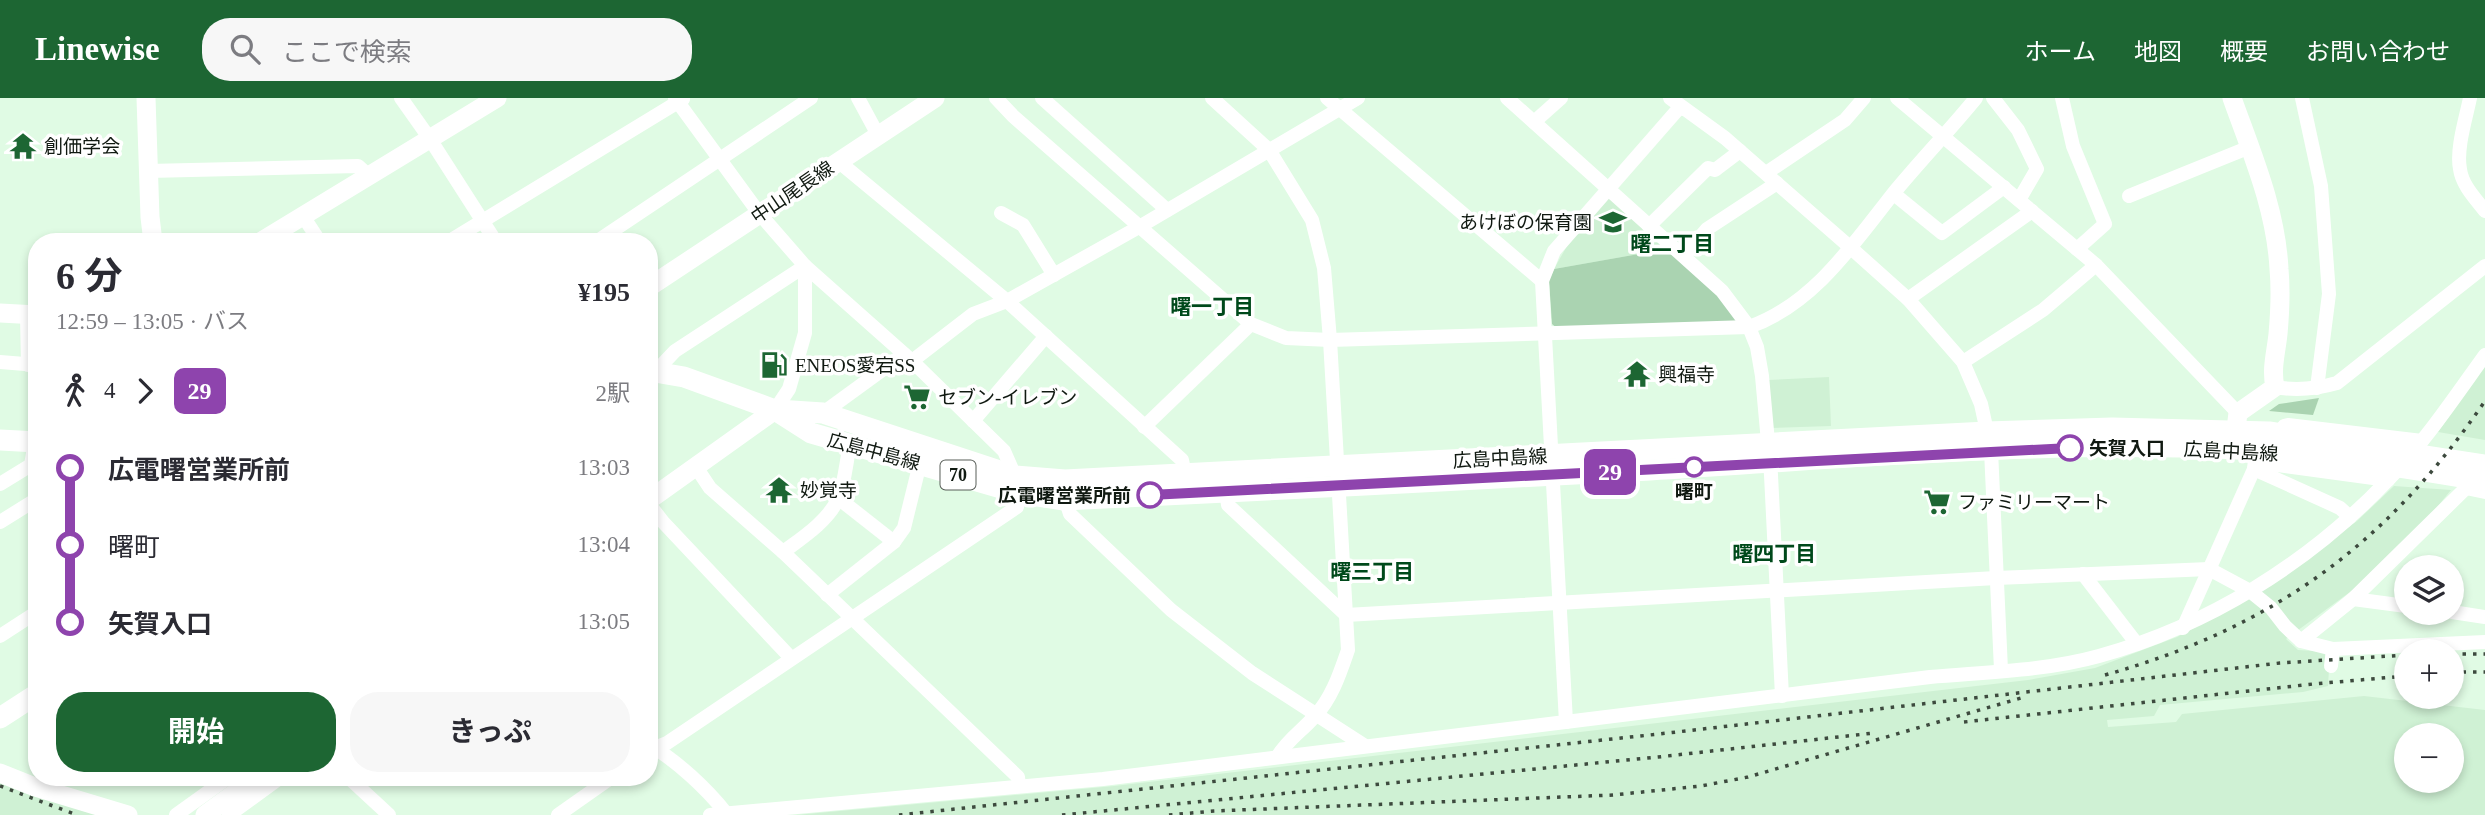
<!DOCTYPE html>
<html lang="ja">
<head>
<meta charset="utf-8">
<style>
  body { margin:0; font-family:"Times New Roman","Noto Sans JP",serif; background:#f7f7f7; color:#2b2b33; height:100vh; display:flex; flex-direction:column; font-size:26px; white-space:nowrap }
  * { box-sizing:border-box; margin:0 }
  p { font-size:23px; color:#7c7c81 }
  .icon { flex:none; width:38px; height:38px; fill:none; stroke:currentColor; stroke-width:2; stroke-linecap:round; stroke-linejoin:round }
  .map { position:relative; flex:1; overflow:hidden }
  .panel { position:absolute; left:28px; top:135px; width:630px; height:553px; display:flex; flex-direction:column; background:#fff; border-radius:28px; box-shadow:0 4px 10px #0003 }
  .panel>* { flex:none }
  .badge { padding:0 14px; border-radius:10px; font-size:24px; line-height:46px }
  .tools { position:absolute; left:2394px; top:457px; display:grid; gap:14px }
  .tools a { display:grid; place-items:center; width:70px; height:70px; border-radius:50%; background:#fff; box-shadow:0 4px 10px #0003; font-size:35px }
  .map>.badge { position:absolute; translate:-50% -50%; box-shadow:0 0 0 4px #fff }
  .legs { display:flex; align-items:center; gap:10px; height:77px; padding:0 28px; font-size:23px }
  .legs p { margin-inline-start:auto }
  .summary { display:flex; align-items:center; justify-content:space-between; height:119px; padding:0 28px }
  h1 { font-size:38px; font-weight:700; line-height:52px }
  .action { display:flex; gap:14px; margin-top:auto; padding:14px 28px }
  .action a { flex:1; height:80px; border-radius:28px; background:#1d6633; color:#fff; font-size:28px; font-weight:700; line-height:80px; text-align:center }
  .action a+a { background:#f7f7f7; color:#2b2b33 }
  ul { padding:0 28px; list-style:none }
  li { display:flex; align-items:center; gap:24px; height:77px; font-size:26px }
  li i { display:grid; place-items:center; width:10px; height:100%; margin:0 9px; background:currentColor }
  li i::after { content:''; width:18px; height:18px; margin:-9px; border:5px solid; border-radius:50%; background:#fff }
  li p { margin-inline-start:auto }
  li:first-child i { background:linear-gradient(#0000 50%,currentColor 0) }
  li:last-child i { background:linear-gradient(currentColor 50%,#0000 0) }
  header { display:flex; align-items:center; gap:42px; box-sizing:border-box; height:98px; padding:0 35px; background:#1d6633; color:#fff }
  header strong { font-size:33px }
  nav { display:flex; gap:38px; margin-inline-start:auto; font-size:24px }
  .search { width:490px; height:63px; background:#f7f7f7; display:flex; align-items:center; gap:18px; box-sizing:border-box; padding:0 24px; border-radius:28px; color:#7c7c81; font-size:26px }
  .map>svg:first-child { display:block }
  .built { fill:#cff1d4; fill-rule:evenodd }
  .green { fill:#aad3b1 }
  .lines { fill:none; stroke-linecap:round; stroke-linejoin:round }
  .street { stroke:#fff; stroke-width:14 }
  .secondary { stroke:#fff; stroke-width:19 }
  .primary { stroke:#fff; stroke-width:21 }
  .rail { stroke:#3d4a3e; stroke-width:3.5; stroke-dasharray:3.5 7; stroke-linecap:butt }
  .line-1-casing { stroke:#fff; stroke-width:16 }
  .line-1 { stroke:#8e44ad; stroke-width:10 }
  .stop-1-dot { fill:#fff; stroke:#8e44ad; stroke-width:3.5 }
  .labels { text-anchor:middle; stroke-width:7; stroke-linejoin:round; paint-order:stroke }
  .shield { fill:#fff; stroke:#585e58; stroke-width:2 }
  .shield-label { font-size:18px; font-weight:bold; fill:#101911 }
  .poi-label { font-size:19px; fill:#101911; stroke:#fff; text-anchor:start }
  .street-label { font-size:19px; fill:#101911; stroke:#fff }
  .stop-label { font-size:19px; font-weight:bold; fill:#101911; stroke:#fff; text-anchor:start }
  .neighbourhood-label { font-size:21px; font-weight:bold; fill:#00491b; stroke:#fff }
</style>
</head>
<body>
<header>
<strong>Linewise</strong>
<div class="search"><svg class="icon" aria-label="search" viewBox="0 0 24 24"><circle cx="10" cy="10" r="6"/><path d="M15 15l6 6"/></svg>ここで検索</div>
<nav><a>ホーム</a><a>地図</a><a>概要</a><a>お問い合わせ</a></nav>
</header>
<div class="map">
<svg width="2485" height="717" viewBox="0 0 2485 717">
  <rect width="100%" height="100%" fill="#e0fbe4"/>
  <g class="built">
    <polygon points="1608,101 1613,101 1667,151 1554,171 1567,148"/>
    <polygon points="2485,268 2485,342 2438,334"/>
    <polygon points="1829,279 1831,328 1770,330 1768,282"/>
    <path d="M2394 388 2451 392 2411 441 2354 491 2286 541 2298 552 2330 554 2328 588 2303 594 2160 607 2154 618 2107 622 2108 629 2176 624 2182 616 2364 598 2485 612V717H796L1114 688 2028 582 2095 570 2177 539 2250 500 2357 423ZM2406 637H2452V682H2406Z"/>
    <polygon points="0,682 107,717 0,717"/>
  </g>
  <g class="green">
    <polygon points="1667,151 1720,198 1737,220 1735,225 1558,231 1552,226 1549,182 1554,171"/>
    <polygon points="2319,300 2313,317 2269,313 2279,306"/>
  </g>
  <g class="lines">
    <g class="street">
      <polyline points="401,0 430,41 496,144"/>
      <polyline points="858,0 878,37"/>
      <path d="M996 0 1013 18 1251 226 1286 240 1330 242 1749 229C1812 207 1852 148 1892 97 1919 64 1949 33 1976 0"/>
      <polyline points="1042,0 1167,112"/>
      <path d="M1212 0 1269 52 1312 122 1324 170 1330 242 1348 552C1340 575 1332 600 1315 618 1300 635 1290 639 1277 659"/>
      <polyline points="1327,0 1542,183"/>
      <polyline points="1507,0 1722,193 1749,229 1757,249 1762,278 1771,377 1782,598"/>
      <polyline points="1670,0 1725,40 1851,150 1908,201 1963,264 1981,306 1991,352 2001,572"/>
      <polyline points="1897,0 2096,167 2238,315"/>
      <polyline points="1993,0 2018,32 2037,71 2019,102"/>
      <polyline points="2062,0 2073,48 2105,126 2077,151"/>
      <polyline points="2302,0 2321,88 2329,196 2317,290"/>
      <path d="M2470 0C2466 20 2456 51 2460 71 2462 87 2475 100 2485 113"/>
      <polyline points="1534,24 1561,0"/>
      <polyline points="838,63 1007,203 1182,362 1185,377"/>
      <polyline points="148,73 358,68 369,78"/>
      <polyline points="1766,75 1845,22 1864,0"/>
      <polyline points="1894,96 1942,135 2004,89"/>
      <polyline points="2129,98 2250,49"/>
      <polyline points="1001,115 1023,127 1054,177"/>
      <polyline points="303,118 320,144"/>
      <polyline points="1649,128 1708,70 1715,72 1740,53"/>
      <polyline points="448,144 683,1"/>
      <polyline points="596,144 811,0"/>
      <polyline points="1684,158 1707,131 1777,85"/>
      <polyline points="1908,201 2032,113"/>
      <polyline points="27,216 28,267"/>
      <polyline points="912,263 973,216 1007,203 1139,129 1358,0"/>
      <polyline points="0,264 37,267"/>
      <polyline points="1963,264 2043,212 2096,167"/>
      <polyline points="656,273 675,253 805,168"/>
      <path d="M2275 289C2297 293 2316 291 2337 285L2485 168"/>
      <polyline points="775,312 789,291 805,235 805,168"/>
      <polyline points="823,315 904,256"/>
      <polyline points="973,323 1046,238"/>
      <polyline points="2284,328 2288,327 2422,343"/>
      <polyline points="1144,329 1251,226"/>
      <polyline points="2256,364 2388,382"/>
      <polyline points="696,369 710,390 783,454 1018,679 1019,688"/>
      <polyline points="2254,371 2340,410 2350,419"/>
      <polyline points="0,386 31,367 35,344"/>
      <polyline points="1226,393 1228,407 1346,517 1996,480 2209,471 2250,493 2271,510 2285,528 2301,543 2333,551 2485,544"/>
      <polyline points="1064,397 1070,416 1171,512 1252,575 1365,648"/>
      <polyline points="838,400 894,444"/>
      <polyline points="649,406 663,424 791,560"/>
      <polyline points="0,424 37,401"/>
      <path d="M783 454C802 440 828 423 838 401 845 385 846 364 850 347"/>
      <polyline points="2083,476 2137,546"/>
      <polyline points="827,497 894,444 904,430 920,365"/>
      <polyline points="2353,501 2406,508"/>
      <polyline points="2452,514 2485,519"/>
      <polyline points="2183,530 2254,371 2256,353"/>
      <polyline points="0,538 37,514"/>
      <polyline points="2301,543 2353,501 2466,390 2485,394"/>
      <polyline points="2331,568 2333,551"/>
      <polyline points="1566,624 1542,183 1554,153 1680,9 1684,11"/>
      <path d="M650 647C678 664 706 690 726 715"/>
      <polyline points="649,652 667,645 1017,409 1018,395 1015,378 1004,353 912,263 805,168 759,115 675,0"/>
      <polyline points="348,679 389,717"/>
      <polyline points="176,717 229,679"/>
      <polyline points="229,717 281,679"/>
      <polyline points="558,717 612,679"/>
      <path d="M710 717 1103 681 1930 579C1986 574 2045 573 2099 558 2208 528 2309 465 2387 383 2424 345 2454 300 2485 257"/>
    </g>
    <g class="secondary">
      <polyline points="146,0 150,119 153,144"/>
      <path d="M2232 0C2252 56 2276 111 2279 171 2281 193 2280 214 2278 236 2276 255 2271 271 2275 289L2238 315 2234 347"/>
      <polyline points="260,144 497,0"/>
      <polyline points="649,189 935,0"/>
      <polyline points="0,215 37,217"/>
      <polyline points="649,402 775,312"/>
      <polyline points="0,675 35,689 128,717"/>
      <polyline points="205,717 257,679"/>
    </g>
    <g class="primary">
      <path d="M649 273 684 279 775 312 811 335 1018 395 1064 402C1259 392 1455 383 1650 372 1845 360 2041 342 2237 351 2320 356 2402 369 2485 383"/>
      <polyline points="777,312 823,315 1015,378 1065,382 1987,334 2112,330 2269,334 2485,367"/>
      <polyline points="0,342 37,344"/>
      <polyline points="0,620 37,596"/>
    </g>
    <g class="rail">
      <polyline points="2452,556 2485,556"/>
      <polyline points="2452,574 2485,574"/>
      <path d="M2105 577C2272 530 2387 447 2485 303"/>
      <polyline points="1964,624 2313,586 2406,578"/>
      <polyline points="0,688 77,717"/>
      <polyline points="899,717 1659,636 2280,565 2406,557"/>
      <polyline points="1062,717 1658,659 1874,635"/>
      <polyline points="1169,717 1214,713 1613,697 1701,688 1748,679 2021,600"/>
    </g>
  </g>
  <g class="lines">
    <defs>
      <polyline id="line-1" points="1150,397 2070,350"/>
    </defs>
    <use href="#line-1" class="line-1-casing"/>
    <use href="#line-1" class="line-1"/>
  </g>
  <defs>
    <symbol id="temple-bare" viewBox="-9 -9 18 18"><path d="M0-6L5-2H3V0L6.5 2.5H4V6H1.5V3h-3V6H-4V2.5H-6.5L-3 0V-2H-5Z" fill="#1d6633" stroke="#fff" stroke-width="2.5" paint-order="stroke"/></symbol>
    <symbol id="school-bare" viewBox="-9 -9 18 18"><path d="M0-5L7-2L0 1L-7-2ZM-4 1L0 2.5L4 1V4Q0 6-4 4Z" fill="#1d6633" stroke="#fff" stroke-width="2.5" paint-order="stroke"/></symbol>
    <symbol id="fuel-bare" viewBox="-9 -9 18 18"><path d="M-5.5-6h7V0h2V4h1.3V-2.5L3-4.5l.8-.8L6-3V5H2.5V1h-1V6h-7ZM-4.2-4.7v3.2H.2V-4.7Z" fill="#1d6633" stroke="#fff" stroke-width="2.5" paint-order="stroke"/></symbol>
    <symbol id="supermarket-bare" viewBox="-9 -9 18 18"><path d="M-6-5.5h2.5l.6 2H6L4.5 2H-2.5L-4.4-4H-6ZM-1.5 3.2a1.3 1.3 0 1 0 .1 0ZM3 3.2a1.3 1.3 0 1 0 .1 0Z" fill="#1d6633" stroke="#fff" stroke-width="2.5" paint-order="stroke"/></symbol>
  </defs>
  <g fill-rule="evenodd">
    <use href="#temple-bare" x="4" y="29" width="38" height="38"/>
    <use href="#school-bare" x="1594" y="105" width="38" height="38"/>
    <use href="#fuel-bare" x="755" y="248" width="38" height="38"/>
    <use href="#temple-bare" x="1618" y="257" width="38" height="38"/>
    <use href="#supermarket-bare" x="898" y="280" width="38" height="38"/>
    <use href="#temple-bare" x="760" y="373" width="38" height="38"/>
    <use href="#supermarket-bare" x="1918" y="385" width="38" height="38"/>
  </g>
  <g class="stop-1-dot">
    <circle cx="2070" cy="350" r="12"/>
    <circle cx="1694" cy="369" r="9"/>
    <circle cx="1150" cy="397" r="12"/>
  </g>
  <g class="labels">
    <rect class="shield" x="940.5" y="362.5" width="35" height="29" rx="5"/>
    <g class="shield-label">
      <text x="958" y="383">70</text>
    </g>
    <g class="poi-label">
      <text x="44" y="55">創価学会</text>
      <text x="1592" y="131" text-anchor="end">あけぼの保育園</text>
      <text x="795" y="274">ENEOS愛宕SS</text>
      <text x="1658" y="283">興福寺</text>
      <text x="938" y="306">セブン-イレブン</text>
      <text x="800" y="399">妙覚寺</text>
      <text x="1958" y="411">ファミリーマート</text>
    </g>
    <g class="street-label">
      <text transform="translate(792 94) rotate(-34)" y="7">中山尾長線</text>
      <text transform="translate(874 353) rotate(15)" y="7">広島中島線</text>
      <text transform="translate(2231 353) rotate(3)" y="7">広島中島線</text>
      <text transform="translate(1500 360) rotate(-3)" y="7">広島中島線</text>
    </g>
    <g class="stop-label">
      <text x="2089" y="357">矢賀入口</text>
      <text x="1694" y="400" text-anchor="middle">曙町</text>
      <text x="1131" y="404" text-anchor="end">広電曙営業所前</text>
    </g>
    <g class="neighbourhood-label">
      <text x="1672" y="153">曙二丁目</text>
      <text x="1212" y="216">曙一丁目</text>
      <text x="1774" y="463">曙四丁目</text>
      <text x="1372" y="481">曙三丁目</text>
    </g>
  </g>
</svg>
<div class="tools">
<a><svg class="icon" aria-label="layers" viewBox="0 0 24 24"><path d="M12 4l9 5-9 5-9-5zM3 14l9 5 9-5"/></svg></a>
<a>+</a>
<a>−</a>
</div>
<b class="badge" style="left:1610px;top:374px;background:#8e44ad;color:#fff">29</b>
<section class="panel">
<div class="summary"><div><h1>6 分</h1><p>12:59 – 13:05 · バス</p></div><b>¥195</b></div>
<div class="legs"><svg class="icon" aria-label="walk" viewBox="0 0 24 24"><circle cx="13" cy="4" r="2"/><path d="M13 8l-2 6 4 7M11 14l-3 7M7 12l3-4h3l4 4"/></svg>4<svg class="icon" aria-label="forward" viewBox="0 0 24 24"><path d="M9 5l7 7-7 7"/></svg><b class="badge" style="background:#8e44ad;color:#fff">29</b><p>2駅</p></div>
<ul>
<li><i style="color:#8e44ad"></i><b>広電曙営業所前</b><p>13:03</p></li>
<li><i style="color:#8e44ad"></i><span>曙町</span><p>13:04</p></li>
<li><i style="color:#8e44ad"></i><b>矢賀入口</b><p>13:05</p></li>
</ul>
<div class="action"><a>開始</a><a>きっぷ</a></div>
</section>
</div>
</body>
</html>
